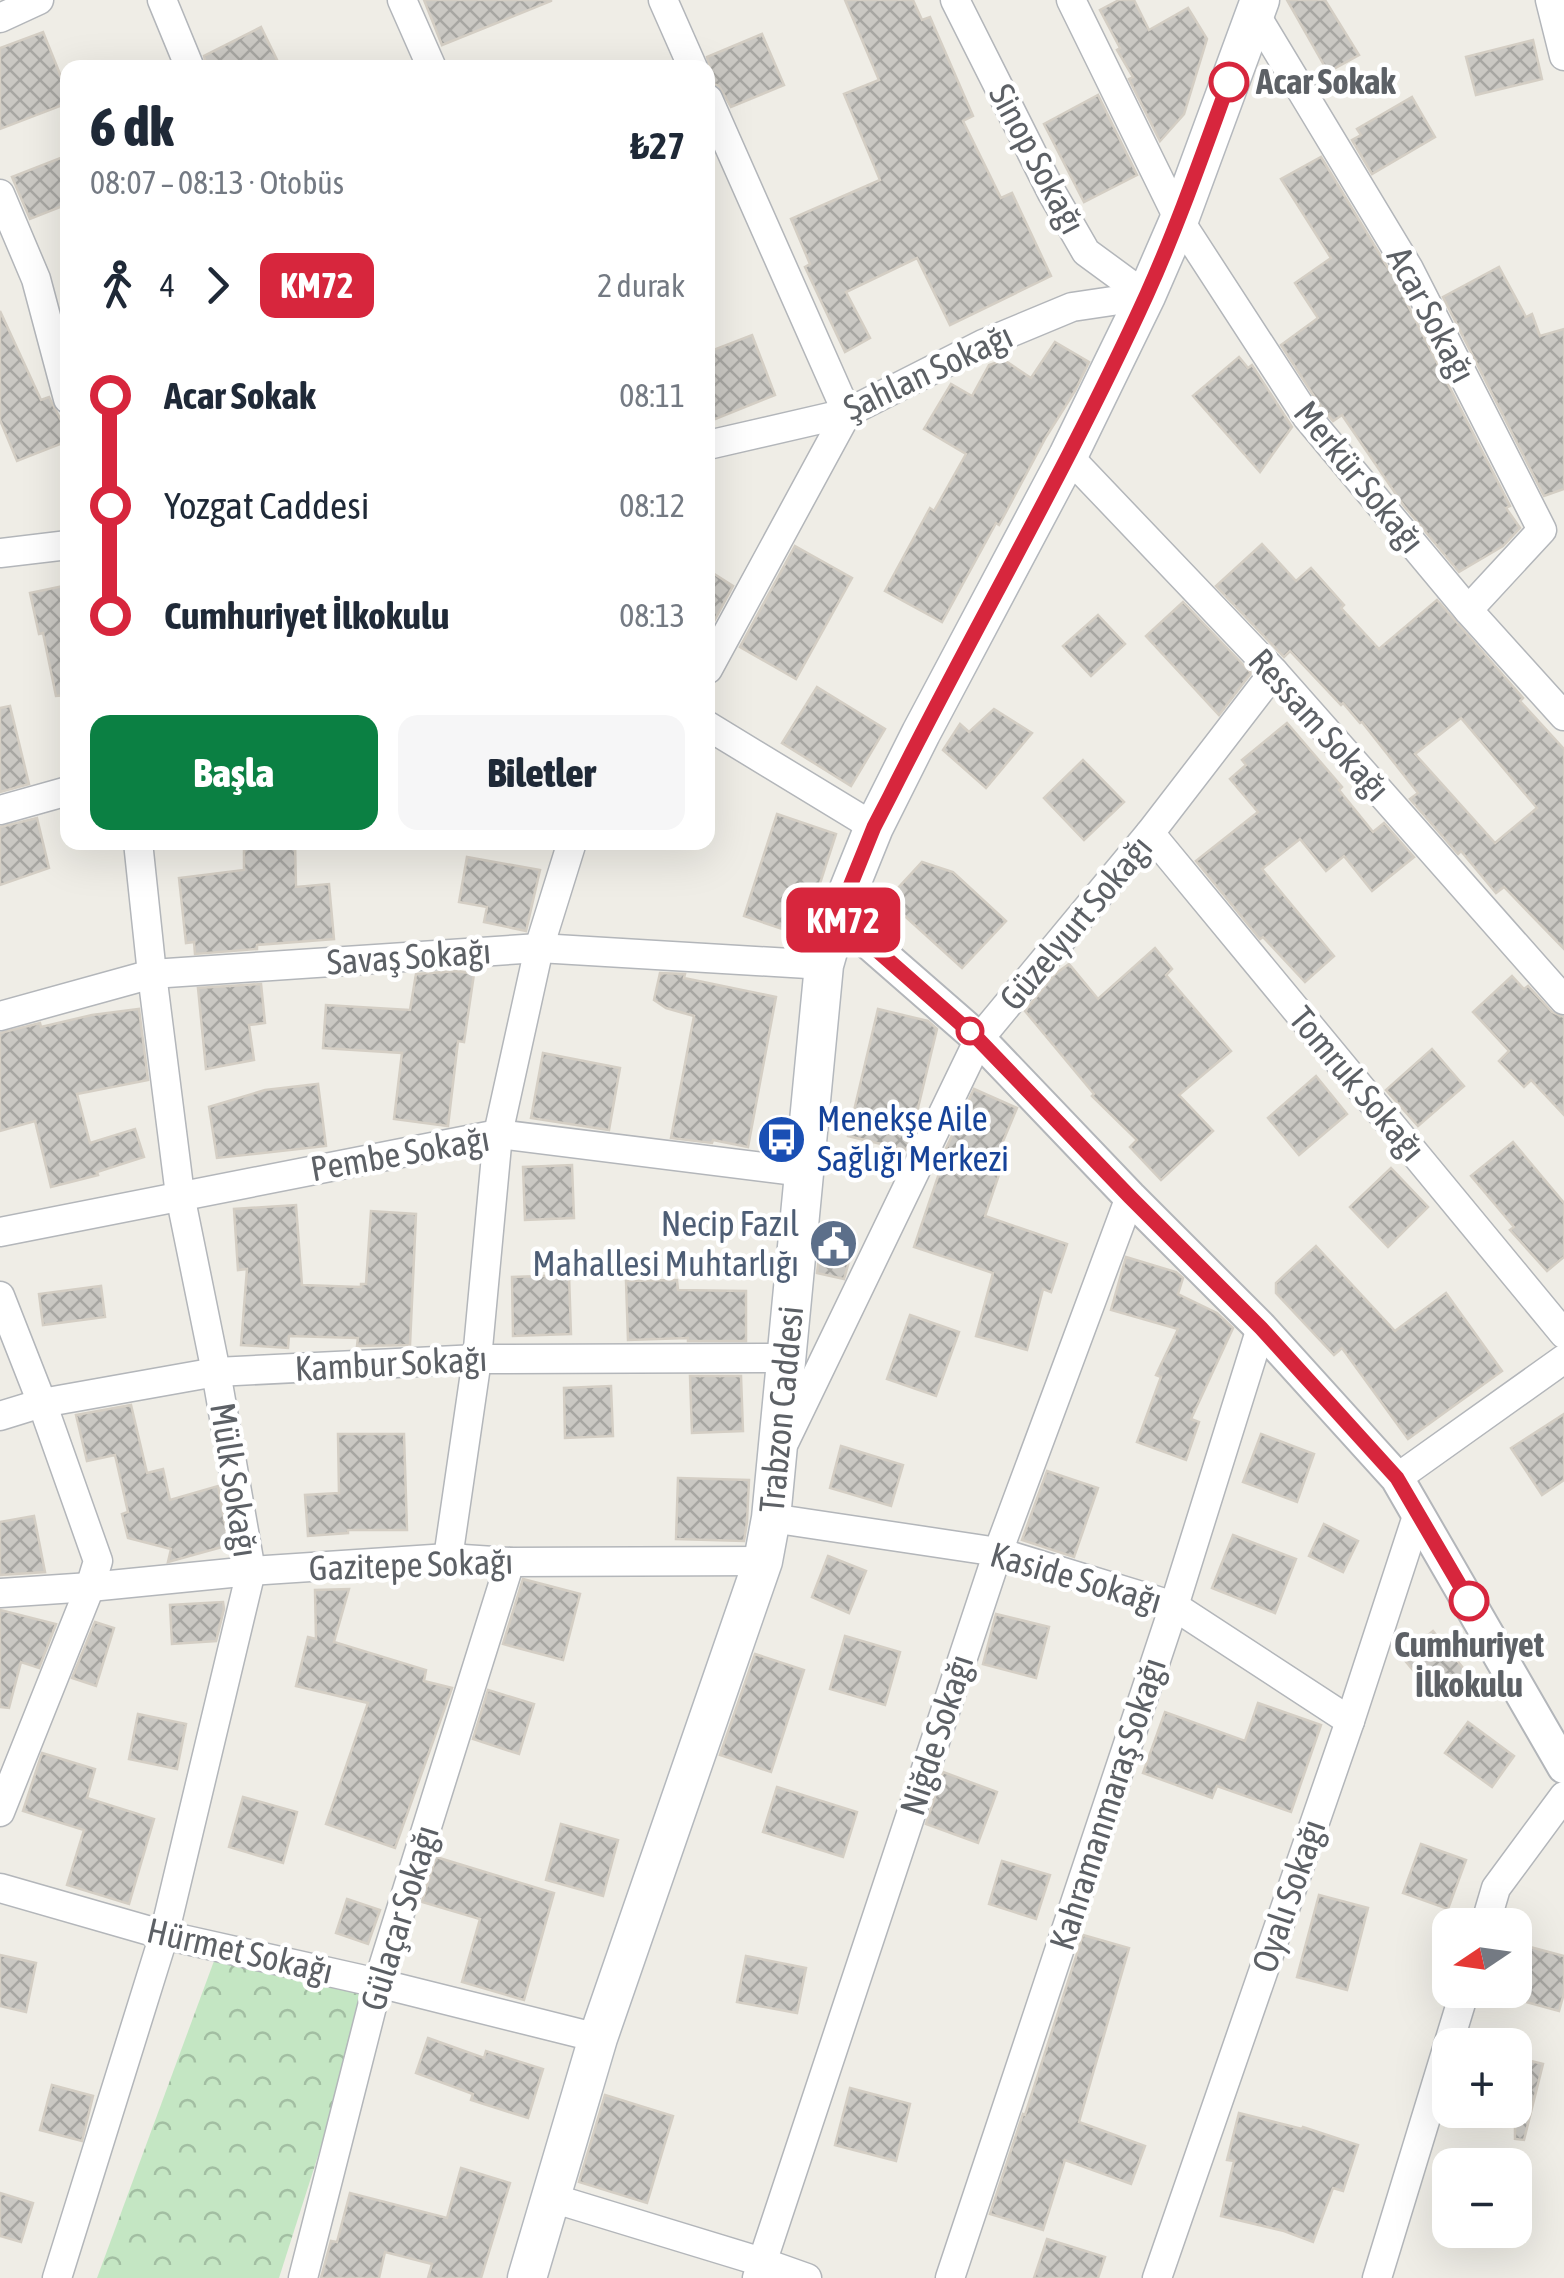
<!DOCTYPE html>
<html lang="tr">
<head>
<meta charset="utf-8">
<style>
  body { margin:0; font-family:"Asap Condensed",sans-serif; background:#f6f6f7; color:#1f2937; height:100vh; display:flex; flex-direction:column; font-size:38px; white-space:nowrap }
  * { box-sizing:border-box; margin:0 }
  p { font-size:32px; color:#747a83 }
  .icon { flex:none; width:55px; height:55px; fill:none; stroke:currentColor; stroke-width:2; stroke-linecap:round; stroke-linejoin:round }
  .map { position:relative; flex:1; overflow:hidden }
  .details { position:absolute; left:60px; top:60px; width:655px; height:790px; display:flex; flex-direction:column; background:#fff; border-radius:20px; box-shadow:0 10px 40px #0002 }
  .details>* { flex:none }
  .badge { padding:0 20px; border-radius:15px; font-size:35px; line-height:65px }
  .needle { width:65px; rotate:257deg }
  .fabs { position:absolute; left:1432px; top:1908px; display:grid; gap:20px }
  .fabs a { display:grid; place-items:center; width:100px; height:100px; border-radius:20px; background:#fff; box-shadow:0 10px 40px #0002; font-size:50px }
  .map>.badge { position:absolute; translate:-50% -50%; box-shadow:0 0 0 5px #fff }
  .legs { display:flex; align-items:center; gap:15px; height:110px; padding:0 30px; font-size:32px }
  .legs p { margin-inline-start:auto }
  .summary { display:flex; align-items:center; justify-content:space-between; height:170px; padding:0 30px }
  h1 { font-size:55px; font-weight:800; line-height:75px }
  .primary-button { display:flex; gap:20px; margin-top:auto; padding:20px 30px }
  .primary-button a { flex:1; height:115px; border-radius:20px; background:#0b8043; color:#fff; font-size:40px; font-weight:800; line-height:115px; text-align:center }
  .primary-button a+a { background:#f6f6f7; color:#1f2937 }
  ul { padding:0 30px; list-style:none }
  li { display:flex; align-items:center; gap:35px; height:110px; font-size:38px }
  li i { display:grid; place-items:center; width:15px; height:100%; margin:0 12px; background:currentColor }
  li i::after { content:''; width:25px; height:25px; margin:-12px; border:8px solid; border-radius:50%; background:#fff }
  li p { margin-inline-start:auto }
  li:first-child i { background:linear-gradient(#0000 50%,currentColor 0) }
  li:last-child i { background:linear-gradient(currentColor 50%,#0000 0) }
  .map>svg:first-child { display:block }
  .forest { fill:url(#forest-crowns) }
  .building { fill:url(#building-cross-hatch); stroke:#d4cec4; stroke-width:2.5; fill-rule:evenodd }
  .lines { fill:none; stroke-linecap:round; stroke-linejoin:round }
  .minor-casing { stroke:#b3b6ba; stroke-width:31 }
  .tertiary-casing { stroke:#b3b6ba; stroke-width:36 }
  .secondary-casing { stroke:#b4b8bd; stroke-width:41 }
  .minor { stroke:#fff; stroke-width:28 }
  .tertiary { stroke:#fff; stroke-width:32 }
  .secondary { stroke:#fff; stroke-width:38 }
  .line-1-casing { stroke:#fff; stroke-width:22 }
  .line-1 { stroke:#d7263d; stroke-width:15 }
  .stop-1-dot { fill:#fff; stroke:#d7263d; stroke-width:5 }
  .labels { text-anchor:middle; stroke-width:9; stroke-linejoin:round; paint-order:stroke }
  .stop-label { font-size:35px; font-weight:bold; fill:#5d6166; stroke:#fff; text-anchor:start }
  .street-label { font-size:35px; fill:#5d6166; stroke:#fff }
  .transit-label { font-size:35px; fill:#164399; stroke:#fff; text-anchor:start }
  .service-label { font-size:35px; fill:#4e5e75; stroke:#fff; text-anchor:end }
</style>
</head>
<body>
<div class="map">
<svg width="1564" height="2278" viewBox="0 0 1564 2278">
  <defs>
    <pattern id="forest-crowns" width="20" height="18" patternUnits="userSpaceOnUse" patternTransform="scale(2.5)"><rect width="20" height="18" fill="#c4e6c3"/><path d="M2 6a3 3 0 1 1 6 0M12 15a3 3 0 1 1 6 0" fill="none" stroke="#a2bea2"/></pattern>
    <pattern id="building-cross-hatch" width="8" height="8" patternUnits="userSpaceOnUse" patternTransform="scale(2.5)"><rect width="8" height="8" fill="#cac8c3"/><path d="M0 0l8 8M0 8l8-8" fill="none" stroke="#a7a6a2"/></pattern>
  </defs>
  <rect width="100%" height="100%" fill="#efede6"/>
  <polygon class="forest" points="214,1961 369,1996 279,2278 97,2278"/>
  <g class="building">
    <polygon points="424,0 551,0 551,1 442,45"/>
    <polygon points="845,0 913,0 922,20 930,17 973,116 963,121 1001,198 1012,193 1051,276 950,325 917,258 846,292 870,338 845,352 805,267 810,264 791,219 880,180 844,94 879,80"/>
    <polygon points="1119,0 1134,0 1149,30 1188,8 1207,39 1184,114 1160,141 1129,79 1133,77 1117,50 1120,48 1100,10"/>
    <polygon points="1287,0 1325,0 1359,55 1328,72"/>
    <polygon points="261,27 281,68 207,68 204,56"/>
    <polygon points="43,32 68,94 68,103 0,129 0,48"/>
    <polygon points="762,34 784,85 731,107 719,86 708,82 710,69 707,57"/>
    <polygon points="1533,40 1542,79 1476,95 1466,57"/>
    <polygon points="1098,95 1137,175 1084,202 1044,124"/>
    <polygon points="1412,97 1435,137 1372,174 1352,140 1361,135 1357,129"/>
    <polygon points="68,155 68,204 30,219 12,177"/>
    <polygon points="1321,157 1394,278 1510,506 1506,508 1520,528 1503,546 1459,572 1404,506 1342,415 1333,421 1321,407 1281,345 1318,318 1295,283 1331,258 1281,179"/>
    <polygon points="1499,267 1526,317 1532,314 1540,336 1564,329 1564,489 1544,496 1443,297"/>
    <polygon points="0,311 41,400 49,397 68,434 68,441 17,461 0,420"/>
    <polygon points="752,335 775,395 708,422 708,352"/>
    <polygon points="1055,342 1089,362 1075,391 1046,437 999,525 996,523 942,622 885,591 930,508 934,511 966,454 924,429 951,384 972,396 989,365 1004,360 1031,378"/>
    <polygon points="1239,357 1248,368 1252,365 1292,427 1260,472 1193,396"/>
    <path d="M1262 544 1296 581 1311 568 1344 605 1341 608 1379 649 1437 600 1503 675 1523 698 1520 701 1564 749V949L1504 887 1496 893 1461 851 1458 854 1410 799 1418 793 1362 722 1360 723 1343 703 1341 705 1290 651 1284 657 1216 586ZM1461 718 1537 808 1495 843 1415 754Z"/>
    <polygon points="795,546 852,578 796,679 740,647"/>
    <polygon points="708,570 733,586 712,625 708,622"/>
    <polygon points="68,585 68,695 56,696 43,633 39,634 30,593"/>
    <polygon points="1183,602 1251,673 1219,715 1146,636"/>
    <polygon points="1098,615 1125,644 1091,676 1063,646"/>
    <polygon points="817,687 885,729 851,786 782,743"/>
    <polygon points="10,706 29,784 0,792 0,708"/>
    <polygon points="994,709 1032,733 986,788 943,750 960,724 969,732"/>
    <polygon points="1287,723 1342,787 1339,790 1373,832 1384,823 1414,857 1372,891 1344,856 1326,871 1300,839 1262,869 1334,956 1305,982 1263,937 1260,939 1196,861 1258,812 1230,779 1246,765 1242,760"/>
    <polygon points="1083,760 1124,802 1084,840 1044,798"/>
    <polygon points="777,814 836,834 803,936 744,916"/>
    <polygon points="37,818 49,868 0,885 0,827"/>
    <polygon points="244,842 295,842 296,887 329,884 334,939 257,945 257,949 195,954 194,942 186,943 179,878 244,870"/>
    <polygon points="467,857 540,870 526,931 484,922 487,907 459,902"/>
    <polygon points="922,862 953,872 1006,921 962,968 887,900"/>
    <polygon points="1155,948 1172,969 1166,975 1231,1051 1179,1095 1213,1131 1161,1180 1130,1147 1137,1140 1092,1096 1094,1094 1025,1011 1054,975 1069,964 1098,999"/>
    <polygon points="458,971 474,974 464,1042 458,1041 448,1126 394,1119 402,1053 323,1048 326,1005 410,1010 416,974"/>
    <polygon points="660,973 685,974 684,978 776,997 748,1147 713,1140 712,1143 671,1138 694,1016 666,1008 654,1000"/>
    <polygon points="1512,976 1524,989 1528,986 1552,1012 1564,1017 1564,1115 1531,1080 1524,1087 1499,1061 1509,1051 1473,1012"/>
    <polygon points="261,984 265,1023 249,1025 254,1060 206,1069 198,988"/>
    <polygon points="139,1009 148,1080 77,1094 90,1143 135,1129 144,1157 97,1172 98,1175 51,1187 35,1121 0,1131 0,1033 40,1023 41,1027 92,1015"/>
    <polygon points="878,1009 928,1021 937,1029 910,1141 906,1150 848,1136"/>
    <polygon points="1432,1049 1464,1086 1418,1126 1386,1090"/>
    <polygon points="543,1053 620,1068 609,1130 531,1118"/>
    <polygon points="1316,1076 1347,1114 1299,1155 1268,1118"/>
    <polygon points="318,1084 326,1146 217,1158 209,1107 265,1090"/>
    <polygon points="974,1089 1017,1108 996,1158 1004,1160 985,1216 1067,1244 1051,1292 1043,1289 1027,1350 976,1336 993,1273 914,1247 944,1159 941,1159"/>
    <polygon points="1513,1142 1564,1203 1564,1257 1547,1271 1510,1230 1514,1227 1471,1176"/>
    <polygon points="572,1165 574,1218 525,1220 523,1167"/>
    <polygon points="1391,1168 1428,1207 1388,1247 1350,1207"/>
    <polygon points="296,1205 302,1285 361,1287 361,1284 366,1284 371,1211 416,1214 410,1345 357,1346 358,1338 289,1336 288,1348 241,1345 247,1269 238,1270 234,1209"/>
    <polygon points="821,1244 852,1251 844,1279 817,1273"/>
    <polygon points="1316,1246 1395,1331 1446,1293 1502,1371 1408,1439 1342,1348 1334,1355 1276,1293 1276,1283"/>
    <polygon points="1126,1257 1176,1272 1183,1278 1178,1294 1217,1313 1233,1328 1191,1419 1199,1422 1186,1460 1137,1442 1161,1377 1156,1375 1178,1329 1111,1310"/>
    <polygon points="569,1275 571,1334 513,1336 512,1277"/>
    <polygon points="677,1280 678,1290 746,1291 746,1341 688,1341 688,1338 628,1340 626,1281"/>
    <polygon points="101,1286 105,1317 43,1325 39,1294"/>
    <polygon points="910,1315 959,1332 936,1396 887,1379"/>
    <polygon points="690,1376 741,1376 743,1431 692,1433"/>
    <polygon points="611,1386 613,1436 565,1438 564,1388"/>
    <polygon points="131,1405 147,1473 163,1469 170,1500 218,1486 229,1545 168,1562 171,1549 128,1538 122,1514 128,1512 115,1455 87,1461 76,1415"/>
    <polygon points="1564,1414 1564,1480 1542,1495 1511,1448"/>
    <polygon points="338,1434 404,1434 407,1530 348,1530 348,1533 308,1536 305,1495 339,1493"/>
    <polygon points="1261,1434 1314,1454 1297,1502 1243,1482"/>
    <polygon points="841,1446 903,1465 891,1506 830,1488"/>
    <polygon points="1047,1471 1098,1488 1074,1557 1022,1540"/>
    <polygon points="678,1478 749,1480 747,1522 744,1541 676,1539"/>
    <polygon points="34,1516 45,1572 0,1575 0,1522"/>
    <polygon points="1324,1524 1358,1541 1343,1572 1309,1556"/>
    <polygon points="1233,1535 1296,1559 1275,1613 1212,1588"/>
    <polygon points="828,1556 866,1571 849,1613 812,1597"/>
    <polygon points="523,1579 580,1594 563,1660 503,1644"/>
    <polygon points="349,1589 334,1642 426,1670 424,1681 452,1688 395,1848 326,1824 368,1703 296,1686 308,1637 316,1639 315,1590"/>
    <polygon points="223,1602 224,1609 216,1641 172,1644 170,1605"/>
    <polygon points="0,1610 56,1624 39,1668 21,1662 9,1708 0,1707"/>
    <polygon points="996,1614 1049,1627 1036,1678 983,1664"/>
    <polygon points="95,1622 114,1628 96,1686 72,1678"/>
    <polygon points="1433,1631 1468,1674 1437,1699 1402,1657"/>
    <polygon points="845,1636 900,1652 885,1705 830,1689"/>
    <polygon points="755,1654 804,1670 771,1772 720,1755"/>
    <polygon points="488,1690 534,1704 519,1754 473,1739"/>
    <polygon points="1258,1703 1321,1725 1291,1812 1217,1786 1212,1798 1143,1773 1165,1712 1245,1741"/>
    <polygon points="138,1714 186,1724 177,1769 129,1759"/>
    <polygon points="1468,1722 1514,1756 1492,1787 1445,1753"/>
    <polygon points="42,1753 95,1769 87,1798 154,1819 129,1904 67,1885 84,1830 23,1811"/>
    <polygon points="943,1772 997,1792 978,1843 926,1824"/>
    <polygon points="777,1787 857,1812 843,1857 763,1832"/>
    <polygon points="243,1797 297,1812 283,1863 229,1847"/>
    <polygon points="561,1824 618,1840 603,1896 546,1880"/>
    <polygon points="1421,1844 1466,1860 1448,1909 1403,1893"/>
    <polygon points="436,1857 554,1893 524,2000 462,1982 480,1919 422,1902"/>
    <polygon points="1002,1861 1050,1875 1036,1919 989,1904"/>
    <polygon points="1319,1895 1368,1908 1347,1990 1297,1977"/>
    <polygon points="347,1899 380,1910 368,1944 336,1933"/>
    <polygon points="1083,1935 1129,1948 1079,2122 1145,2146 1131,2184 1065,2160 1043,2230 990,2214 1023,2114 1025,2115"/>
    <polygon points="1515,1943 1564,1956 1564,1993 1559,2011 1515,1999"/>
    <polygon points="0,1955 36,1963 26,2012 0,2006"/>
    <polygon points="746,1956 806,1968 797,2013 737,2002"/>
    <polygon points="428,2038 484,2058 486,2051 543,2069 528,2118 471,2100 473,2094 416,2073"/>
    <polygon points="1515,2057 1543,2064 1524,2140 1515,2139"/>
    <polygon points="52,2085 93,2096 82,2141 40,2130"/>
    <polygon points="850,2088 910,2104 896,2161 835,2145"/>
    <polygon points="605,2095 673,2116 647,2203 579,2182"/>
    <polygon points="1239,2113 1302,2129 1303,2127 1358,2145 1343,2191 1333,2188 1313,2242 1284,2231 1221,2216 1234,2161 1227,2160"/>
    <polygon points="461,2168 510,2183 481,2278 428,2278 432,2264 385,2252 379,2278 321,2278 331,2241 337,2242 350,2193 447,2218"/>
    <polygon points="0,2193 33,2203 21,2242 0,2236"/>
    <polygon points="1047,2239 1105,2257 1098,2278 1034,2278"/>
  </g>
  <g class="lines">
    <defs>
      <g id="minor">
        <polyline points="162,0 190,68"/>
        <polyline points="402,0 432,68"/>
        <polyline points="663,0 693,68"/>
        <polyline points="955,0 1052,193 1086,252 1146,296"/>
        <polyline points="1071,0 1179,220 1307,417 1468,610 1564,716"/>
        <polyline points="1550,0 1564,56"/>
        <polyline points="1254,12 1409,269 1542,530 1468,610"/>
        <polyline points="0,18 39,0"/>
        <polyline points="708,99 847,413 708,669"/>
        <polyline points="0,194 36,279 68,399"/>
        <polyline points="708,445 847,413 983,344 1072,307 1146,296"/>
        <polyline points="1068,456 1274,672 1564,1000"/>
        <polyline points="0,553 68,545"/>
        <polyline points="708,726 874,827"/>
        <polyline points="0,810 68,791"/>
        <polyline points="1150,833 1564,1334"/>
        <polyline points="0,1016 152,974 539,948 824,965"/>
        <polyline points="0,1232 498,1134 804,1172"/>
        <polyline points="0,1296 42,1403 98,1561 90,1587 0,1812"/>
        <polyline points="0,1416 42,1403 216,1372 477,1359 787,1358"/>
        <polyline points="785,1441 979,1039 1150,833 1274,672"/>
        <polyline points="1397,1478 1564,1359"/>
        <polyline points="771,1518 998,1552 1174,1606 1350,1721"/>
        <polyline points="448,1558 477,1359 498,1134 539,948 572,842"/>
        <polyline points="0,1593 90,1587 251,1571 448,1558 510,1562 763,1561"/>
        <polyline points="0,1888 164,1935 378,1983 598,2038"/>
        <polyline points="1485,1925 1496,1888 1564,1796"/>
        <polyline points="552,2198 762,2262 807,2278"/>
        <polyline points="57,2278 164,1935 251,1571 216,1372 180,1195 152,974 138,842"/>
        <polyline points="303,2278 378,1983 510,1562"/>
        <polyline points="757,2278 998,1552 1130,1197"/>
        <polyline points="950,2278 1174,1606 1261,1328"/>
        <polyline points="1157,2278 1350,1721 1418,1513"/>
        <polyline points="1377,2278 1465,1990"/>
      </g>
      <polyline id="tertiary" points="838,916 979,1039 1130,1197 1261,1328 1397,1478 1564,1767"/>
      <g id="secondary">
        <path id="s1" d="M527 2278 598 2038 763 1561 771 1518 824 965 838 916 874 827 921 733 1068 456 1146 296 1179 220 1260 0"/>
      </g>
    </defs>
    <use href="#minor" class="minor-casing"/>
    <use href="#tertiary" class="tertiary-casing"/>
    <use href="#secondary" class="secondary-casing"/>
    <use href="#minor" class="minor"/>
    <use href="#tertiary" class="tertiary"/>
    <use href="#secondary" class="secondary"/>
  </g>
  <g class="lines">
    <defs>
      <path id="line-1" d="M1229 82C1203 153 1178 225 1147 294 1069 466 974 628 890 796L874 827 838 916 979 1040 1130 1197 1261 1328 1397 1478 1469 1601"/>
    </defs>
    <use href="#line-1" class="line-1-casing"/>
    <use href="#line-1" class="line-1"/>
  </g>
  <defs>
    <symbol id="bus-disc" viewBox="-11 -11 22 22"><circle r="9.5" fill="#1a4fb4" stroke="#fff"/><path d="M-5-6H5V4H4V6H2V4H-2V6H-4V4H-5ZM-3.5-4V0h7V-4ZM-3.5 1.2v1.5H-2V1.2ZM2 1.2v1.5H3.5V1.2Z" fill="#fff"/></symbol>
    <symbol id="civic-disc" viewBox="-11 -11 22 22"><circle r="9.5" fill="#5c6f8a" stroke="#fff"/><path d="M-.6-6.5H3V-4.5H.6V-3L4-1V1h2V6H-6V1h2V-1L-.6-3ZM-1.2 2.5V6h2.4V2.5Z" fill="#fff"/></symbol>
  </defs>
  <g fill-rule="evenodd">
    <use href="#bus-disc" x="754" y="1112" width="55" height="55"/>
    <use href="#civic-disc" x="806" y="1216" width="55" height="55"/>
  </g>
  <g class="stop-1-dot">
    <circle cx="1229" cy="82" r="18"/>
    <circle cx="970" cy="1031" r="12"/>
    <circle cx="1469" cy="1601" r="18"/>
  </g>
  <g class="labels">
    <g class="stop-label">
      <text x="1256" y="94">Acar Sokak</text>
      <text x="1469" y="1657" text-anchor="middle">Cumhuriyet<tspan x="1469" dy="40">İlkokulu</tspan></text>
    </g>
    <g class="street-label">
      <text transform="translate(1037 159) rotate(62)" y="12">Sinop Sokağı</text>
      <text transform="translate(1431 315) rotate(62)" y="12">Acar Sokağı</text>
      <text transform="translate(928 372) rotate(-25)" y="12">Şahlan Sokağı</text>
      <text transform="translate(1359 477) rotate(51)" y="12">Merkür Sokağı</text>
      <text transform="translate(1319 725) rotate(48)" y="12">Ressam Sokağı</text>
      <text transform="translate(1076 923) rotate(-50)" y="12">Güzelyurt Sokağı</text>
      <text transform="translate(409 957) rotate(-4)" y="12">Savaş Sokağı</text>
      <text transform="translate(1357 1084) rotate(50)" y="12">Tomruk Sokağı</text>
      <text transform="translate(400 1154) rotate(-10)" y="12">Pembe Sokağı</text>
      <text transform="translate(391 1364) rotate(-3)" y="12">Kambur Sokağı</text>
      <text dy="12" stroke="none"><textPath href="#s1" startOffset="908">Trabzon Caddesi</textPath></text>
      <text transform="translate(234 1480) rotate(81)" y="12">Mülk Sokağı</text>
      <text transform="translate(411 1565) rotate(-2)" y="12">Gazitepe Sokağı</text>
      <text transform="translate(1076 1578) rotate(16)" y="12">Kaside Sokağı</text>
      <text transform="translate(937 1735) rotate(-72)" y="12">Niğde Sokağı</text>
      <text transform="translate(1108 1804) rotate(-72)" y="12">Kahramanmaraş Sokağı</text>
      <text transform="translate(1289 1896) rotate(-71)" y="12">Oyalı Sokağı</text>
      <text transform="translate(400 1918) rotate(-73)" y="12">Gülaçar Sokağı</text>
      <text transform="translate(240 1951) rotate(13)" y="12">Hürmet Sokağı</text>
    </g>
    <g class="transit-label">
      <text x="817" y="1131">Menekşe Aile<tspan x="817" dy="40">Sağlığı Merkezi</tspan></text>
    </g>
    <g class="service-label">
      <text x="799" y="1236">Necip Fazıl<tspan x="799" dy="40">Mahallesi Muhtarlığı</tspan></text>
    </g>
  </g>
</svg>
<div class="fabs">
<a><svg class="needle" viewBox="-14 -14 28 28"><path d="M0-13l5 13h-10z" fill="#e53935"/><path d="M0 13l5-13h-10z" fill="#747a83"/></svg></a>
<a>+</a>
<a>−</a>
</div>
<b class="badge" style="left:843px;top:920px;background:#d7263d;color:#fff">KM72</b>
<section class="details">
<div class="summary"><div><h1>6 dk</h1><p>08:07 – 08:13 · Otobüs</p></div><b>₺27</b></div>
<div class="legs"><svg class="icon" aria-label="walk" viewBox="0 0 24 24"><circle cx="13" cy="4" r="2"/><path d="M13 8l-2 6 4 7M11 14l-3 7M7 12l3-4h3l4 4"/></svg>4<svg class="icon" aria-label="forward" viewBox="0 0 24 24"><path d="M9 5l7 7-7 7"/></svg><b class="badge" style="background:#d7263d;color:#fff">KM72</b><p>2 durak</p></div>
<ul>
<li><i style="color:#d7263d"></i><b>Acar Sokak</b><p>08:11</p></li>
<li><i style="color:#d7263d"></i><span>Yozgat Caddesi</span><p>08:12</p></li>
<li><i style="color:#d7263d"></i><b>Cumhuriyet İlkokulu</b><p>08:13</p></li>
</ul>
<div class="primary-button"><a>Başla</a><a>Biletler</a></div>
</section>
</div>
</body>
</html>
